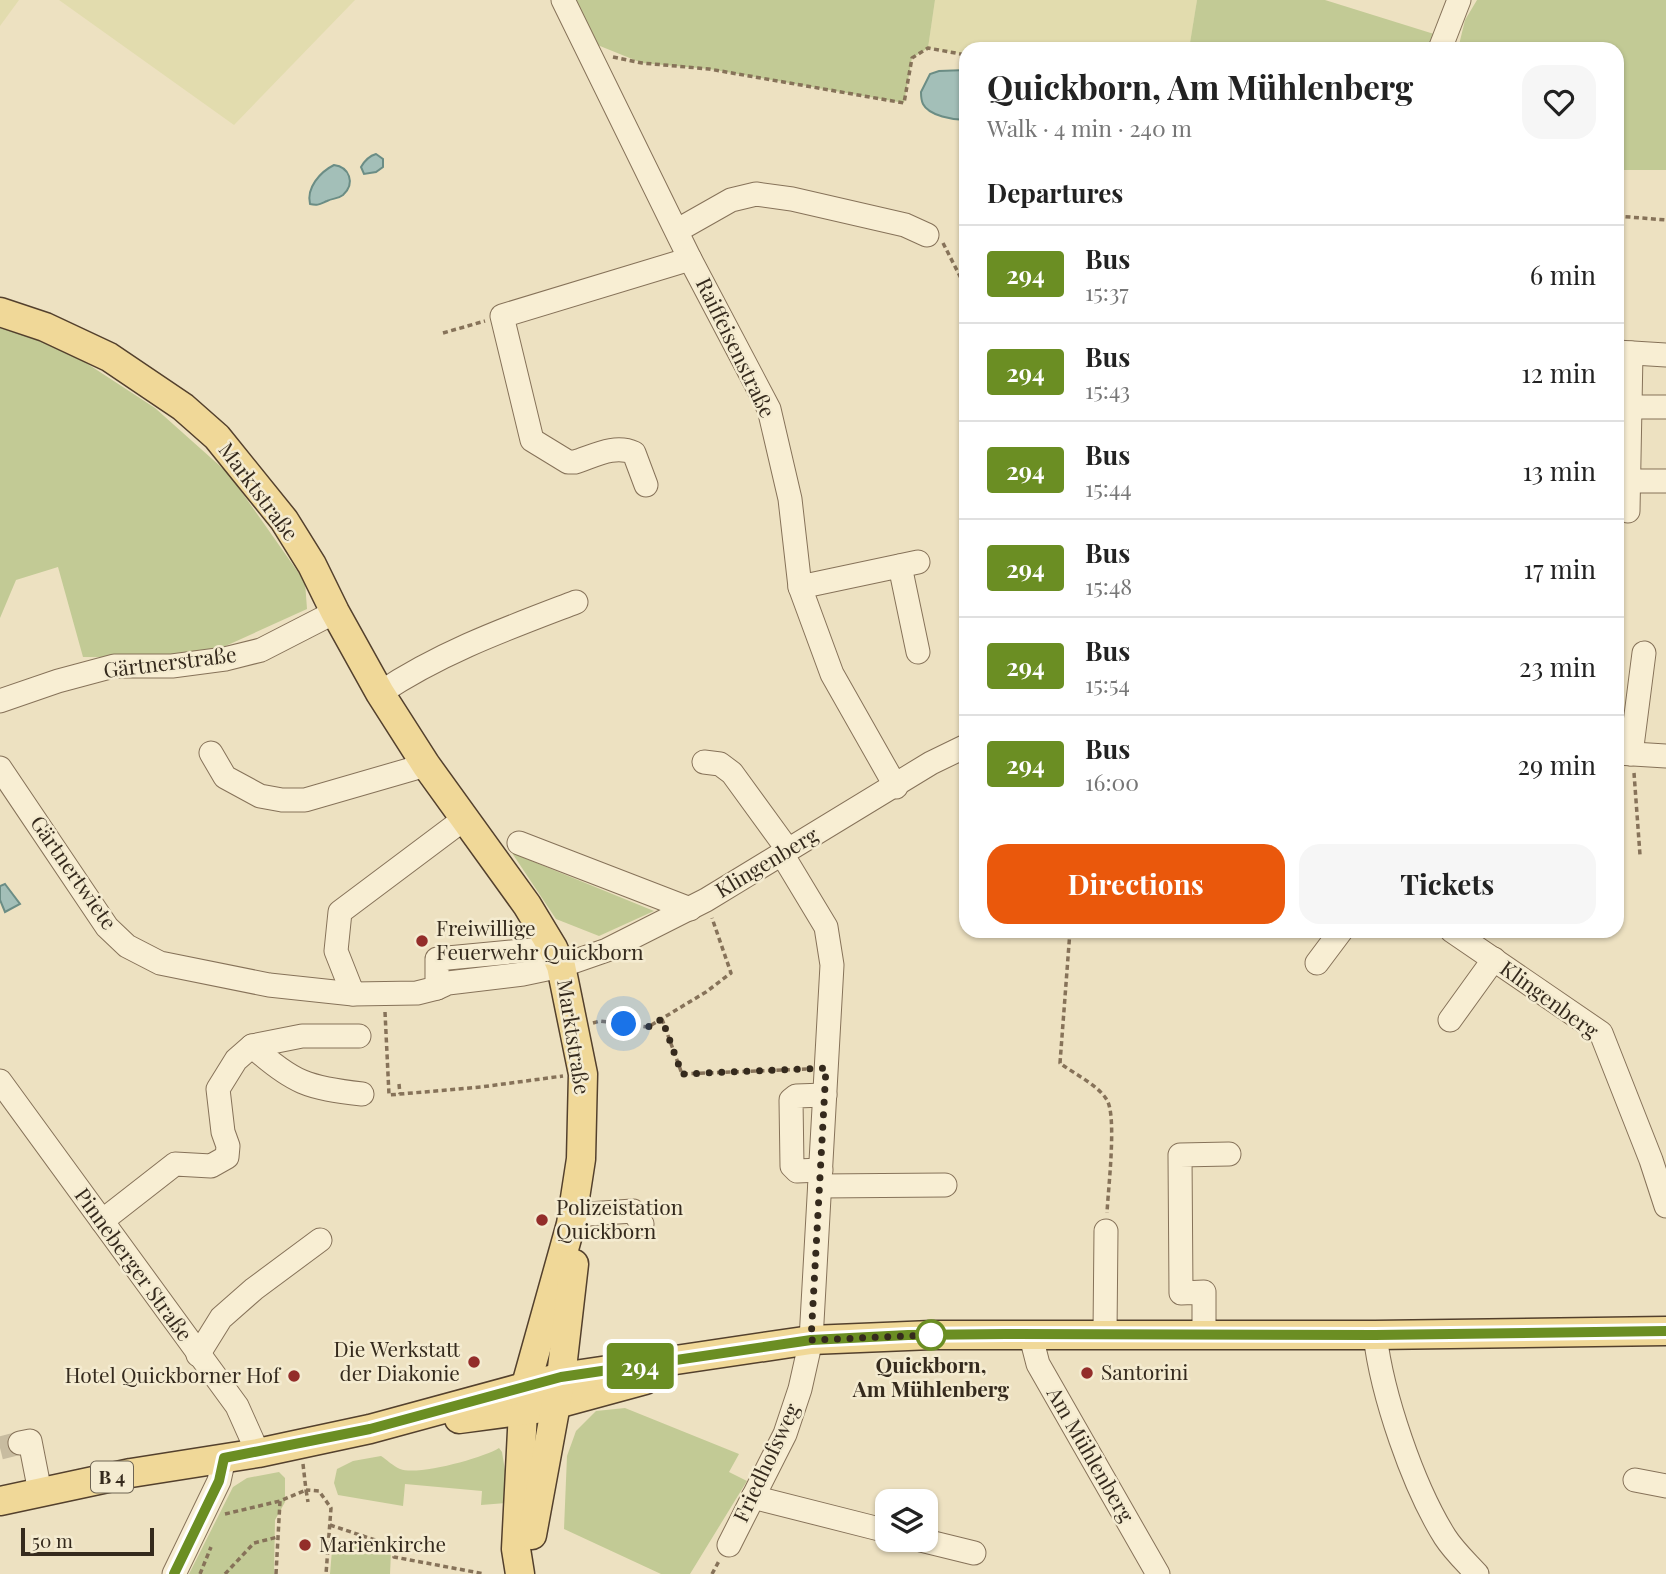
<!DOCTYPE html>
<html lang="en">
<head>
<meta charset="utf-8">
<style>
  body { margin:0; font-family:"Playfair Display",serif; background:#f6f6f6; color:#222; height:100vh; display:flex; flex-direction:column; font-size:26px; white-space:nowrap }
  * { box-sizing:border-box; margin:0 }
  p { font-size:23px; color:#767676 }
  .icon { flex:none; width:38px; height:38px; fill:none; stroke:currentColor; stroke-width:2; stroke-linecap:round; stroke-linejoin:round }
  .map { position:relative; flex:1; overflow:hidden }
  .details { position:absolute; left:959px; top:42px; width:665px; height:896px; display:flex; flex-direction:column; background:#fff; border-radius:21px; box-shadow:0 2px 5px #0004 }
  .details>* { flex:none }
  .badge { padding:0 14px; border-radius:5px; font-size:24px; line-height:46px }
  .fabs { position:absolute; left:875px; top:1489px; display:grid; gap:14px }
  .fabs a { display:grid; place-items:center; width:63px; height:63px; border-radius:14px; background:#fff; box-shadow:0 2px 5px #0004; font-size:35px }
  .scale { position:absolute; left:21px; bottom:18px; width:133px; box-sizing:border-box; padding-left:7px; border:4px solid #352a1d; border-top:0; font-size:19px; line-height:24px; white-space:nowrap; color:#352a1d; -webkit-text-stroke:5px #f4ebd0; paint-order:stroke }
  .you { position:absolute; width:35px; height:35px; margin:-18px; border:5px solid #fff; border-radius:50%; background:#1a73e8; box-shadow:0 0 0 10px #1a73e833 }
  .map>.badge { position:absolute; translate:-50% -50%; box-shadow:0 0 0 4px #fff }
  h2 { padding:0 28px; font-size:26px; line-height:63px }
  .round { display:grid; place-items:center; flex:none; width:74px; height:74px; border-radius:21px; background:#f6f6f6 }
  .overview { display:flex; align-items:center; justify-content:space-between; height:119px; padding:0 28px }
  h1 { font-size:33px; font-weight:700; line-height:52px }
  .primary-button { display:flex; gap:14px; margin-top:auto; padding:14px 28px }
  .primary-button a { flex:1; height:80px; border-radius:21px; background:#ea580c; color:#fff; font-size:28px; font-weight:700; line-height:80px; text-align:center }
  .primary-button a+a { background:#f6f6f6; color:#222 }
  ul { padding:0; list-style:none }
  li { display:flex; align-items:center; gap:21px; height:98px; padding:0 28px; border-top:2px solid #e0e0e0 }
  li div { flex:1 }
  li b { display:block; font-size:26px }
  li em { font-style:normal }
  li .badge { min-width:77px; font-weight:700; text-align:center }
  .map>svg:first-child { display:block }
  .farmland { fill:#e2dcae }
  .green { fill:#c2ca95 }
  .water { fill:#a3bfb8; stroke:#6b8d85; stroke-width:2 }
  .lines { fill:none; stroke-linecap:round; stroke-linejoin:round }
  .minor-tunnel { stroke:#c8bca0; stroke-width:23; stroke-dasharray:23 11; stroke-linecap:butt }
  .minor-casing { stroke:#867259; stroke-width:25 }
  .major-casing { stroke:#53402d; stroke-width:31 }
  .path { stroke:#867259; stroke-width:3.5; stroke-dasharray:5 3.5; stroke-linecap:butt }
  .minor { stroke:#f8eed3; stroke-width:23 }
  .major { stroke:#f0d898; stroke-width:28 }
  .line-casing { stroke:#fff; stroke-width:16 }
  .line { stroke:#6b8e23; stroke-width:10 }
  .walk { stroke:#352a1d; stroke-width:7; stroke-dasharray:0 12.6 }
  .poi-dot { fill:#932d2a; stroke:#f4ebd0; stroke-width:2.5 }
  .stop-dot { fill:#fff; stroke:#6b8e23; stroke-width:3.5 }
  .labels { text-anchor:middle; stroke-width:5; stroke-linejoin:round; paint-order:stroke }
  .shield { fill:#f4ebd0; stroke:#6e6453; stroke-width:2 }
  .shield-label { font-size:19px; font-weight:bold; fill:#352a1d }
  .street-label { font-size:21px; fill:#352a1d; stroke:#f4ebd0 }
  .poi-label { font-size:21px; fill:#352a1d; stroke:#f4ebd0; text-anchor:start }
  .stop-label { font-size:21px; font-weight:bold; fill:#352a1d; stroke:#f4ebd0 }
</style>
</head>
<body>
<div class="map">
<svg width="1666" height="1574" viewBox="0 0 1666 1574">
  <rect width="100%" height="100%" fill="#ede1c1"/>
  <g class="farmland">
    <polygon points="0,0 19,0 0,26"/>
    <polygon points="59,0 355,0 234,125"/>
    <polygon points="935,0 1197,0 1189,49 966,49 966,55 928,48"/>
  </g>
  <g class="green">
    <polygon points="576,0 935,0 928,48 912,58 904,103 709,69 642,63 595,44"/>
    <polygon points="1197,0 1325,0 1434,34 1430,49 1189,49"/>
    <polygon points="1477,0 1666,0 1666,170 1617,170 1617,49 1458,49 1465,20"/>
    <polygon points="0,321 77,357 155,408 229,474 305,582 307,609 199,658 83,657 58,567 16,580 0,618"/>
    <polygon points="512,853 654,911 599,936 556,919"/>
    <polygon points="625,1408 739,1454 729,1472 747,1481 690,1574 661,1574 564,1529 567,1456 576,1431 596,1411"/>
    <path d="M499 1448 502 1452 507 1483 506 1503 481 1505 482 1491 405 1484 403 1506 338 1495 334 1483 337 1469 353 1461 381 1456C387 1460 393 1466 400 1469 418 1476 483 1458 499 1448Z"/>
    <polygon points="279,1472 285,1478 285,1502 275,1520 274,1574 189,1574 233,1487 247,1478"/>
    <polygon points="333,1538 391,1551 390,1574 330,1574"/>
  </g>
  <g class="water">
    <path d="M966 70V120C954 120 929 116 923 104 921 100 921 96 921 92L930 74 939 71Z"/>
    <path d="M376 154 383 159V167L376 172 364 174 361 167C365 160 369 156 376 154Z"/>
    <path d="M334 165C349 167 356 183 343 195 338 199 333 198 327 201 320 204 318 206 310 204 306 188 320 172 334 165Z"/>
    <polygon points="5,884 20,904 5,912 0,900 0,886"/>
  </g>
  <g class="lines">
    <polyline class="minor-tunnel" points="0,1448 20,1443"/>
    <defs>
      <g id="minor">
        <polyline points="563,0 690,259 769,409 790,499 800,587 832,674 896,787"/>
        <polyline points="1440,49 1459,0"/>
        <polyline points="678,230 731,200 756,194 792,199 905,225 927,235"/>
        <polyline points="1617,352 1666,355"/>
        <polyline points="1617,407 1666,407"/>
        <polyline points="1617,481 1666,481"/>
        <path d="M646 485 634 453C615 444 594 456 575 462H568L532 440 502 316 690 259"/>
        <polyline points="1628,511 1631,353"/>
        <polyline points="900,566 918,652"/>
        <polyline points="800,587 918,562"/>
        <path d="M380 693C441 652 508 628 576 602"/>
        <polyline points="0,701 58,681 114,666 172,666 225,659 261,650 335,612"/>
        <polyline points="211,753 225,777 260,796 282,800 305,800 426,765"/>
        <polyline points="1617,753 1666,756"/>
        <polyline points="1631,754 1644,653"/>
        <polyline points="704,762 720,764 732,773 788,850"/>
        <polyline points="0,768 107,927 127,946 160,963 269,985 353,994"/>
        <polyline points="464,819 340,912 336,951 353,994 417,993 437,988 437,959 553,948"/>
        <polyline points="519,843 690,909"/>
        <polyline points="1452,931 1601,1033 1651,1160 1666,1206"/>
        <polyline points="1317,963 1341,931"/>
        <polyline points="437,988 448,983 523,974 561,966 607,950 706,900 931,763 966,746"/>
        <polyline points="1450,1020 1494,959"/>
        <path d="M252 1046C293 1083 308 1088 362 1094"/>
        <polyline points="0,1081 237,1406 258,1453"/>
        <polyline points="821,1170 797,1171 792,1166 791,1100 796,1096 825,1095"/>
        <polyline points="820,1186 945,1185"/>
        <polyline points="573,1215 633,1211 642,1224"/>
        <polyline points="102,1221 175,1164 211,1166 227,1157 228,1146 223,1132 218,1089 236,1060 252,1046 302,1036 359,1036"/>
        <polyline points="1030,1333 1038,1364 1158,1574"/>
        <polyline points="1105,1333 1106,1231"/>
        <polyline points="1204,1334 1204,1292 1181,1293 1180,1155 1229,1154"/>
        <path d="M1375 1335C1382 1395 1413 1486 1445 1537 1454 1551 1466 1562 1477 1574"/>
        <polyline points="198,1355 221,1318 254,1289 320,1240"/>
        <polyline points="20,1443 30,1441 40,1492"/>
        <polyline points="1635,1480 1666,1486"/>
        <polyline points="753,1497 887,1531"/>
        <polyline points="921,1540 974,1553"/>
        <polyline points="729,1545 785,1434 800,1389 811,1340 832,965 826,927 782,854"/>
        <polyline points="174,1574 219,1481 224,1458"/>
      </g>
      <g id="major">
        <polyline points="0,312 45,327 109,357 183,407 217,437 284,520 312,565 335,612 380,693 426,765 527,905 553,948 561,966 583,1074 581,1159 571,1224 526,1385 523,1411 516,1549 520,1574"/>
        <polyline points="459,1419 542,1408 645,1380"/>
        <polyline points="0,1501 131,1473 258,1453 370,1429 561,1377 811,1340 932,1335 1375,1335 1666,1331"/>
        <polyline points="532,1535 561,1377 574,1264"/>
      </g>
    </defs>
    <use href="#minor" class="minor-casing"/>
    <use href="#major" class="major-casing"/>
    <g class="path">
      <polyline points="613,57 642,63 709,69 904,103 912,58 928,48 966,55"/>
      <polyline points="1617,216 1666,220"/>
      <polyline points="943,243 966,288"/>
      <polyline points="443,333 485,321"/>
      <polyline points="1634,773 1640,855"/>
      <path d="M1070 931 1060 1063C1074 1074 1097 1084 1107 1100 1117 1117 1108 1190 1107 1213"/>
      <polyline points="385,1012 389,1095 481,1087 563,1076"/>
      <polyline points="662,1019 682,1074 806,1069"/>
      <polyline points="593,1023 600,1021 648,1027 706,992 731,973 712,918"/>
      <polyline points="399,1084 400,1094"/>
      <polyline points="303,1464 306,1490 319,1491 331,1508 326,1574"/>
      <polyline points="225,1514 280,1501"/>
      <polyline points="330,1525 393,1546 394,1557 485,1574"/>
      <polyline points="200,1574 211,1547"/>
      <polyline points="225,1574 254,1543 278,1537"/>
      <polyline points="276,1574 280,1501 306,1490 308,1502"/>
      <polyline points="712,1574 719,1561"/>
    </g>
    <use href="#minor" class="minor"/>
    <use href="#major" class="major"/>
  </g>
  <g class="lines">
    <defs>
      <polyline id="line" points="174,1574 219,1481 224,1458 370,1429 561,1377 811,1340 908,1335 1006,1334 1375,1335 1666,1331"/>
    </defs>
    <use href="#line" class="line-casing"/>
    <use href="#line" class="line"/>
    <polyline class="walk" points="624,1024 648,1027 662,1019 682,1074 826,1068 811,1340 931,1335"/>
  </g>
  <g class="poi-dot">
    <circle cx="422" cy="941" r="7"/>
    <circle cx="542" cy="1220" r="7"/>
    <circle cx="474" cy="1362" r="7"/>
    <circle cx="1087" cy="1373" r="7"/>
    <circle cx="294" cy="1376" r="7"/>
    <circle cx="305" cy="1545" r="7"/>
  </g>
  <circle class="stop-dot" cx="931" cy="1335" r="14"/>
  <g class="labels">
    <rect class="shield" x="91" y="1461.5" width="42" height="31" rx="5"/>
    <g class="shield-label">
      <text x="112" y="1484">B 4</text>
    </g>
    <g class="street-label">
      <text transform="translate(735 348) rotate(64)" y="7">Raiffeisenstraße</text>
      <text transform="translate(258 492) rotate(53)" y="7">Marktstraße</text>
      <text transform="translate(170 663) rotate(-7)" y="7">Gärtnerstraße</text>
      <text transform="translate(767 863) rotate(-31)" y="7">Klingenberg</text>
      <text transform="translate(73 873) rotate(55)" y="7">Gärtnertwiete</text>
      <text transform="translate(1549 1000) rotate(36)" y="7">Klingenberg</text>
      <text transform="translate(573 1037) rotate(81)" y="7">Marktstraße</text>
      <text transform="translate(133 1265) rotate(54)" y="7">Pinneberger Straße</text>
      <text transform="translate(1090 1455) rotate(60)" y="7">Am Mühlenberg</text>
      <text transform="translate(767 1463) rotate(-65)" y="7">Friedhofsweg</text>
    </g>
    <g class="poi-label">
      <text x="436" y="936">Freiwillige<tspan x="436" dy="24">Feuerwehr Quickborn</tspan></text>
      <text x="556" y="1215">Polizeistation<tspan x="556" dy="24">Quickborn</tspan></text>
      <text x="460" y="1357" text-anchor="end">Die Werkstatt<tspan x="460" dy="24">der Diakonie</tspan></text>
      <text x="1101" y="1380">Santorini</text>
      <text x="280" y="1383" text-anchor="end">Hotel Quickborner Hof</text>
      <text x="319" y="1552">Marienkirche</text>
    </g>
    <g class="stop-label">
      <text x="931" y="1373">Quickborn,<tspan x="931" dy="24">Am Mühlenberg</tspan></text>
    </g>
  </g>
</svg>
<div class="fabs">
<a><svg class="icon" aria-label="layers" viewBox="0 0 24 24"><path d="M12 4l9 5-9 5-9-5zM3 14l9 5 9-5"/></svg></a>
</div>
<div class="scale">50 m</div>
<div class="you" style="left:624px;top:1024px"></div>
<b class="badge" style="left:640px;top:1366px;background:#6b8e23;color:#fff">294</b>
<section class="details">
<div class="overview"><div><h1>Quickborn, Am Mühlenberg</h1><p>Walk · 4 min · 240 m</p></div><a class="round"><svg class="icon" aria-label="heart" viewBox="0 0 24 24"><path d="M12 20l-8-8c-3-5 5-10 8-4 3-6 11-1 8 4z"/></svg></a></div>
<h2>Departures</h2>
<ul>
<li><span class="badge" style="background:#6b8e23;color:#fff">294</span><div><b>Bus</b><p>15:37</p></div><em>6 min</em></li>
<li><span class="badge" style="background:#6b8e23;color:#fff">294</span><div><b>Bus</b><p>15:43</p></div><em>12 min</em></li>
<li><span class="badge" style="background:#6b8e23;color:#fff">294</span><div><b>Bus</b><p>15:44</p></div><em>13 min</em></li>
<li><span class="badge" style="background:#6b8e23;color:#fff">294</span><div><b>Bus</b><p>15:48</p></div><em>17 min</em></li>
<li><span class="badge" style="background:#6b8e23;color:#fff">294</span><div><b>Bus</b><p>15:54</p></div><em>23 min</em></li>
<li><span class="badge" style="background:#6b8e23;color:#fff">294</span><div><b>Bus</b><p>16:00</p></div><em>29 min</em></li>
</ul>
<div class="primary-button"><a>Directions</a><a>Tickets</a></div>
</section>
</div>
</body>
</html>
